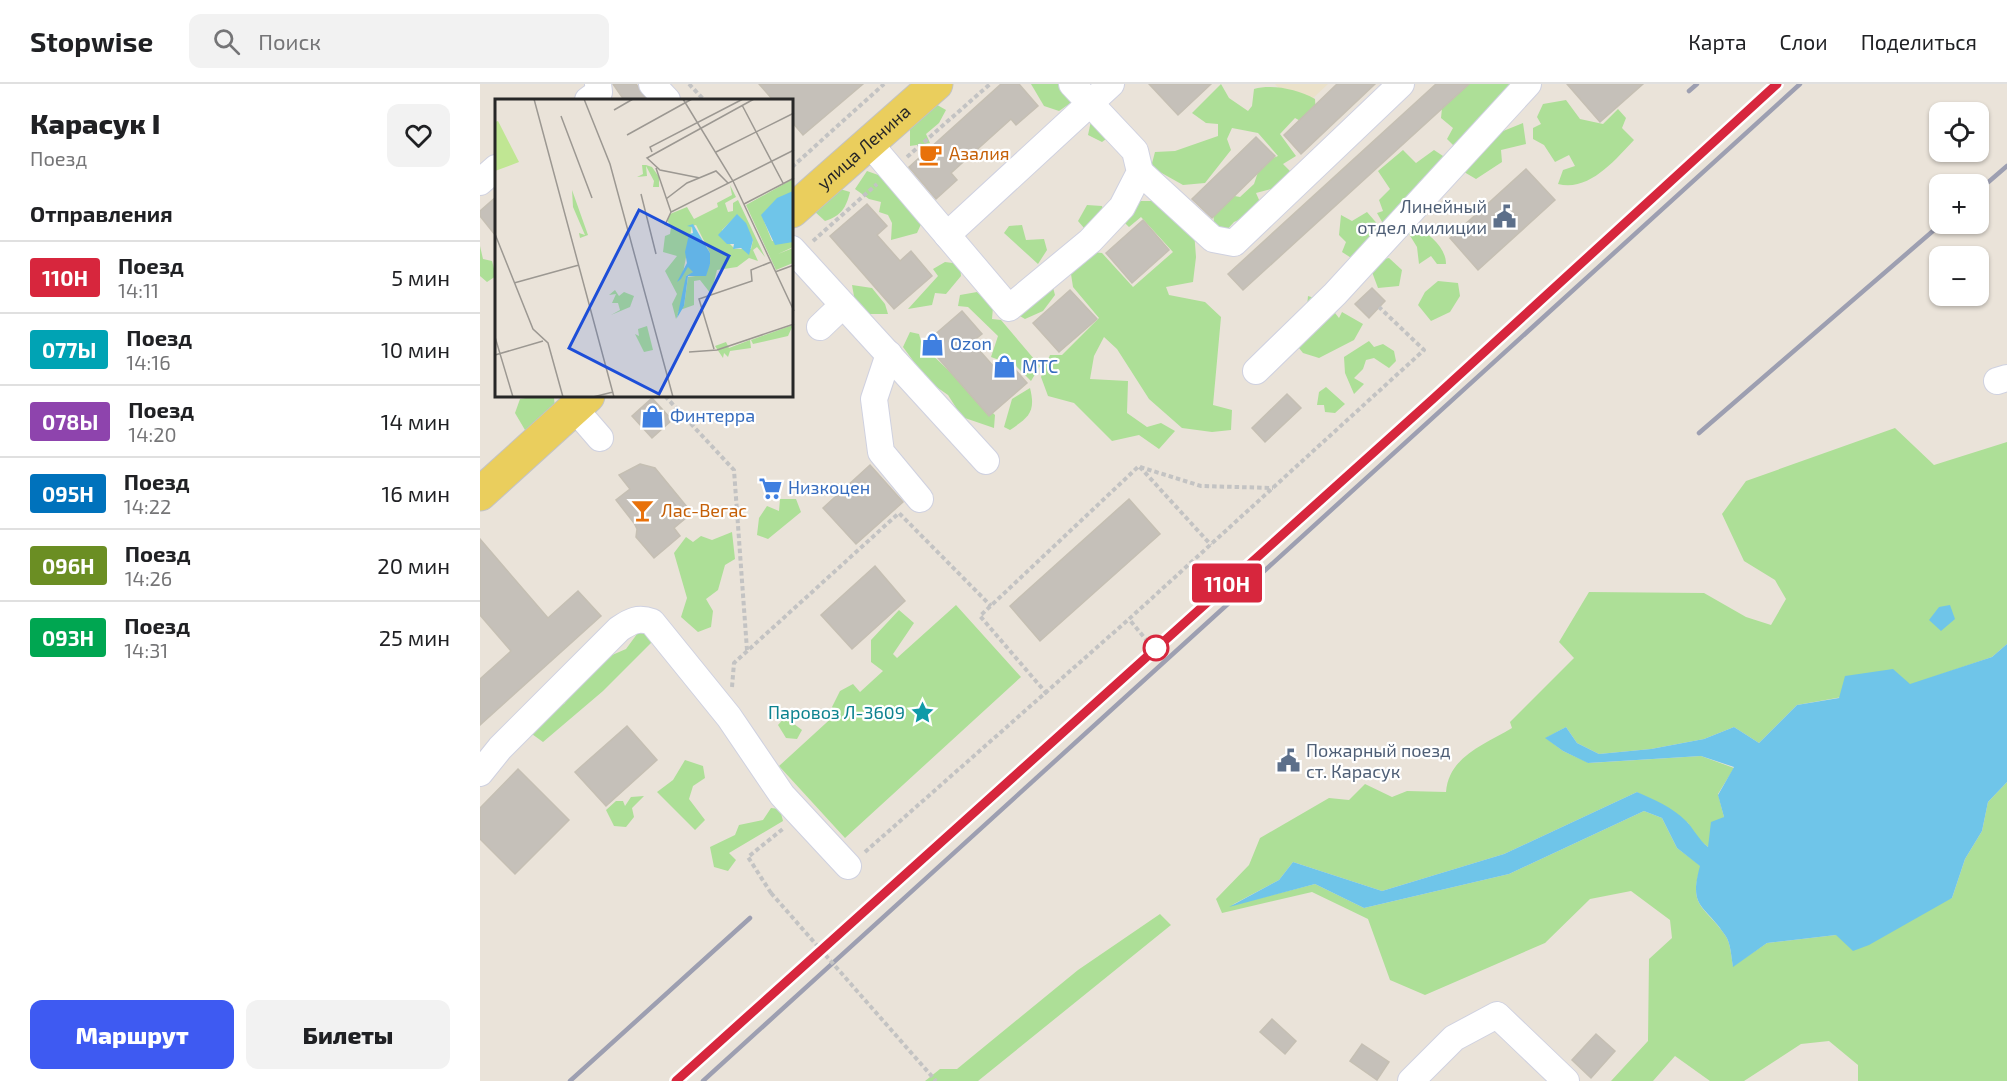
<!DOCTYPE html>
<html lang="ru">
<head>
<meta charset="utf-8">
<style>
  body { margin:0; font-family:"Exo 2",sans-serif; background:#f2f2f2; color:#202124; height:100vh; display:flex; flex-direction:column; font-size:22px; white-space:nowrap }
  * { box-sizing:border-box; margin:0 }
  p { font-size:20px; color:#757577 }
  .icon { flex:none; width:33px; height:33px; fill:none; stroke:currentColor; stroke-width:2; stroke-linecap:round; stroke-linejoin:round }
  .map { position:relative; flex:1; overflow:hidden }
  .sheet { display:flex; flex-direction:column; background:#fff; width:480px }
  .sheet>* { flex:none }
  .badge { padding:0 12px; border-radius:4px; font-size:21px; line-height:39px }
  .buttons { position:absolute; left:1449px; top:18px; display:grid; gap:12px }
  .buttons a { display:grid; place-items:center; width:60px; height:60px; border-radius:12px; background:#fff; box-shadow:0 2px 4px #0004; font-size:30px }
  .map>.badge { position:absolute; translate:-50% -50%; box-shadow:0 0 0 3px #fff }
  h2 { padding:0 30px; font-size:22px; line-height:54px }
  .round { display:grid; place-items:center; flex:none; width:63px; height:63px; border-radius:12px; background:#f2f2f2 }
  .overview { display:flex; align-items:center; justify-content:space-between; height:102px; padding:0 30px }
  h1 { font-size:28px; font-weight:800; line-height:45px }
  .cta { display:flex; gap:12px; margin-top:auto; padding:12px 30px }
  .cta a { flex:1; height:69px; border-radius:12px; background:#3e5af2; color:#fff; font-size:24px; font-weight:800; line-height:69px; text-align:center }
  .cta a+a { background:#f2f2f2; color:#202124 }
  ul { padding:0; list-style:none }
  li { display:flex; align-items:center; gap:18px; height:72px; padding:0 30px; border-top:2px solid #e0e0e0 }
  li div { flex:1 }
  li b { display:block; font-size:22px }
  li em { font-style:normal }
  li .badge { min-width:66px; font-weight:700; text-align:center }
  header { display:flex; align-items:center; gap:36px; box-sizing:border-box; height:84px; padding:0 30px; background:#fff; border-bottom:2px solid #e0e0e0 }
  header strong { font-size:28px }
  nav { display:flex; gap:33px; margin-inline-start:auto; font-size:21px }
  .search { width:420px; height:54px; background:#f2f2f2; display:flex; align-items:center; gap:15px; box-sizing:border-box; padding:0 21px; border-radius:12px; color:#757577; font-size:22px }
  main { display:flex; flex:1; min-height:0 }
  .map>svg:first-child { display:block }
  .education { fill:#ebe1c9 }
  .green { fill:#addf97 }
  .water { fill:#6fc5e9 }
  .building { fill:#c5c0b9; stroke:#c5bfb3; stroke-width:1.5 }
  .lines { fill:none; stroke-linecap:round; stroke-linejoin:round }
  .minor-casing { stroke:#cfd1e0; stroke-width:28 }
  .major-casing { stroke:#c3c3c3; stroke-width:35 }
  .path { stroke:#c3c3c3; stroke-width:4; stroke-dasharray:4.5 3; stroke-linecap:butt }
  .minor { stroke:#fff; stroke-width:26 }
  .major { stroke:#eace5d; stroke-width:33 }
  .rail { stroke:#9d9fb1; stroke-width:4.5 }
  .path-bridge { stroke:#c3c3c3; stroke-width:4; stroke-dasharray:4.5 3; stroke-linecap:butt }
  .line-casing { stroke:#fff; stroke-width:14 }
  .line { stroke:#d7263d; stroke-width:9 }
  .stop-dot { fill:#fff; stroke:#d7263d; stroke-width:3 }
  .labels { text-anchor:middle; stroke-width:4.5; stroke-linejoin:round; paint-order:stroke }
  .street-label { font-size:18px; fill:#272727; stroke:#fff }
  .food-label { font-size:18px; fill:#c56008; stroke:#fff; text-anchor:start }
  .service-label { font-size:18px; fill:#4e5e75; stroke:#fff; text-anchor:end }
  .shop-label { font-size:18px; fill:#366cbe; stroke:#fff; text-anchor:start }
  .culture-label { font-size:18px; fill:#0d838f; stroke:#fff; text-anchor:end }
  .inset-road { fill:none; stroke:#9c9892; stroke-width:1.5 }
  .view { fill:#1d4ed8; fill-opacity:0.15; stroke:#1d4ed8; stroke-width:3 }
  .inset-edge { fill:none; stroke:#272727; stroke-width:3 }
</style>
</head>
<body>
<header>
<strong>Stopwise</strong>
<div class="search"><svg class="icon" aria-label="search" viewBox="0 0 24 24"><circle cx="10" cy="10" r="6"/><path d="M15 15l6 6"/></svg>Поиск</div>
<nav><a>Карта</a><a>Слои</a><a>Поделиться</a></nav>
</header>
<main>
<section class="sheet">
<div class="overview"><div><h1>Карасук I</h1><p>Поезд</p></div><a class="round"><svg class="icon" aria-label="heart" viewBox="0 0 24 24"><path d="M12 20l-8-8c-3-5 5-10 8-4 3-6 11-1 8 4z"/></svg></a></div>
<h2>Отправления</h2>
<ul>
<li><span class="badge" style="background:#d7263d;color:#fff">110Н</span><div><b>Поезд</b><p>14:11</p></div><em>5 мин</em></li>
<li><span class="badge" style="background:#00a3b4;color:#fff">077Ы</span><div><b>Поезд</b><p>14:16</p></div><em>10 мин</em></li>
<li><span class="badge" style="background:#8e44ad;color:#fff">078Ы</span><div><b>Поезд</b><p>14:20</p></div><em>14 мин</em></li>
<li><span class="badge" style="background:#0072bc;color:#fff">095Н</span><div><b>Поезд</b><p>14:22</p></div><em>16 мин</em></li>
<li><span class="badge" style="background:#6b8e23;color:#fff">096Н</span><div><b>Поезд</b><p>14:26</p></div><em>20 мин</em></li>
<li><span class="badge" style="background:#00a651;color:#fff">093Н</span><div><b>Поезд</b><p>14:31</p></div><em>25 мин</em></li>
</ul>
<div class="cta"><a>Маршрут</a><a>Билеты</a></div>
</section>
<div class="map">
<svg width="1527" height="997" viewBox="0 0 1527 997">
  <rect width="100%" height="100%" fill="#eae3d9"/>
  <polygon class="education" points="795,0 848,0 819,27"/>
  <g class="green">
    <polygon points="551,0 586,0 595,16 579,27 564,22"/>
    <path d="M741 0 749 14 768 27 772 22 774 5C792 0 817 5 835 15L836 30 824 39 815 34 800 50 816 72 803 80 817 94 803 102 776 109 783 125 754 138 745 148 734 139 733 127 749 111 760 113 774 100 781 79 798 72 778 49 752 44 747 55 751 66 725 99 703 101 671 83 675 68 695 67 738 52V40L726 39 712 29Z"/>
    <polygon points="980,0 1038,0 1006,54 1043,39 1046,60 1021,66 1022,78 996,95 979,85 985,73 967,55 973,44 961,34 963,14"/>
    <path d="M1086 16 1100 35 1123 40 1138 25 1146 34 1142 44 1154 56C1135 76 1109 108 1078 100L1083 86 1095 82 1089 71 1075 78 1064 61 1053 55V44L1061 40 1057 33 1063 20Z"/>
    <polygon points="452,18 466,26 459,39 446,50 450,59 430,62 430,37"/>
    <polygon points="611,37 634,49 622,58 608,51"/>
    <polygon points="923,66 936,79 954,66 966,74 905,143 897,129 903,127 899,116 910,105 898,87"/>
    <polygon points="387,87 401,92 443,136 437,149 411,156 412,139 408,131 399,128 401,118 389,115 375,105"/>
    <path d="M360 105 370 108C366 124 361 132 345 137L334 127Z"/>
    <polygon points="651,117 674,117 714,147 716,173 713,198 686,203 689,211 725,218 741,233 733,321 752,326 751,346 732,348 702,344 669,315 637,265 624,253 614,272 610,295 648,297 647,329 667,343 681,339 695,347 679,365 659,351 632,357 594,319 568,312 561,293 570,271 582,271 619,234 593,203 589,177 603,167 622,169 653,203 693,168 661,133 649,143 639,133"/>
    <polygon points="607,121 622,122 625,132 610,151 598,137"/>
    <polygon points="887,128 900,143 876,177 862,168 866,158 859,151 861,131 872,137"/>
    <polygon points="542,141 546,156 564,155 567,166 558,180 524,149 529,142"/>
    <path d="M935 142C949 150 966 163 966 180H957L951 172 939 180 937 163 929 150Z"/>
    <polygon points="0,162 3,175 12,177 16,192 7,198 0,192"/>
    <polygon points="909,174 922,186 919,202 898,204 892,188 904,175"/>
    <polygon points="465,178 480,180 481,192 466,210 455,209 452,221 428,225 458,192 453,185"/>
    <polygon points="571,196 575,211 563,227 545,235 531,227 547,226"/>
    <polygon points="958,197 978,199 980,212 970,228 951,237 938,221 945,208"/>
    <polygon points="372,201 392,204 405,220 408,230 386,230 375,218"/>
    <polygon points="497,208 513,223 512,235 521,236 560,282 551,297 536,282 511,273 518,252 488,223 478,222 480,211"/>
    <polygon points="828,212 856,221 855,229 859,234 862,228 883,240 874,256 839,274 823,269 815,259 826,234"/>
    <polygon points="430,248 439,250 442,261 515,331 514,344 482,333 468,311 448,297 423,263"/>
    <polygon points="889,257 894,263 903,260 914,267 916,277 909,284 894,274 886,276 883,285 874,294 884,300 874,310 865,289 864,273"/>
    <polygon points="846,303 865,320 855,329 845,328 844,321 837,321 839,308"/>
    <path d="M550 304C556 328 549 333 530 346L524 343 532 315Z"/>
    <polygon points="57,312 78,312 74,314 75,323 61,339 45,346 35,329 40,315"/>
    <path d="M1415 344 1454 381 1527 358V560L1512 573 1430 601 1317 621 1279 659 1254 643 1224 655 1171 665 1119 670 1097 659 1086 643 1066 654 1083 667 1109 679 1221 672 1254 684 1238 710 1244 733 1228 763 1215 752 1208 739 1157 708 1024 770 902 807 813 778 799 796 752 821 835 800 884 824 1029 790 1164 727 1182 734 1197 764 1221 782C1207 823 1225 822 1245 851 1251 859 1251 873 1253 882L1287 859 1356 851 1472 814 1485 775 1502 747 1508 718 1527 698V997H1378V981L1349 957 1321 960 1264 997H1230L1195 972 1173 997H1131L1168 957 1169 875 1192 854 1190 836 1151 807 1110 815 1065 859 945 911 910 896 888 835 832 808 742 829 736 815 769 781 780 754 849 714 869 716 885 700 912 713 927 707 966 708C969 672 1004 661 1032 644L1030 638 1094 574 1079 558 1109 508 1224 509 1266 533 1291 541 1306 515 1295 496 1264 477 1242 430 1266 397Z"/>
    <polygon points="300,415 316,415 321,428 288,455 277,451 279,434 287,422 299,427"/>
    <polygon points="252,448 255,475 245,481 238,506 226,515 233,527 231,543 218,548 201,533 207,514 194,469 206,453 213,458 221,452 232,456"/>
    <polygon points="476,521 541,593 365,754 299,682 357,629 352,623 360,607 373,600 380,608 403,587 391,578 391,556 419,526 434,539 413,570 417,574"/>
    <polygon points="160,546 173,557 123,607 63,658 45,645 58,626 84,620 116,578 146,565"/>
    <polygon points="305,633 322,646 317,655 306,654 298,641"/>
    <polygon points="205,676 223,682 225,694 213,702 209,715 225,736 215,746 177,708 193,696"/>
    <polygon points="164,712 152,724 154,733 146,743 134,742 126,726 136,717 143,717 145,722 151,713"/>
    <polygon points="291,724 300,725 303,737 249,769 256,776 248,787 234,783 230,763 255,751 259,741 283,736"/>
    <polygon points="680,830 691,841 498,997 445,997 460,985 477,985 598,886"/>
  </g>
  <g class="water">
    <polygon points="1470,521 1475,535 1461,547 1449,536 1459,523"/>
    <path d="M1527 560V698L1508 718 1502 747 1485 775 1472 814 1389 861 1373 867 1356 851 1287 859 1253 883C1251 873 1251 859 1245 851 1225 820 1208 825 1220 782L1197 764 1182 734 1164 727 1029 790 884 824 835 800 749 823 799 796 813 778 902 807 1024 770 1157 708C1175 716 1192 723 1206 737 1214 745 1218 755 1228 763L1231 738 1244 733 1238 711 1254 683 1221 672 1108 679 1083 667 1065 654 1086 643 1097 659 1119 670 1171 665 1224 655 1254 643 1279 659 1317 621 1359 614 1365 592 1413 585 1430 600 1512 573Z"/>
  </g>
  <g class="building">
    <polygon points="133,0 156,0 167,16 144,16"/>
    <polygon points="279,0 383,0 323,51 312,38 312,16 293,16"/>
    <polygon points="521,0 539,0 558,22 536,41 531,35 471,89 477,96 456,115 429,83"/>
    <polygon points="669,0 731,0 698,31"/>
    <polygon points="857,0 895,0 821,70 804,51"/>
    <polygon points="956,0 989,0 763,206 748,190"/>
    <polygon points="1087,0 1163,0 1120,38"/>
    <polygon points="776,53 795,72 732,134 712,115"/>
    <polygon points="1046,85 1075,116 998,186 970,154"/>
    <polygon points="16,113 16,152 0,132 0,127"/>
    <polygon points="387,120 407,142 397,151 420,177 431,167 452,192 414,225 350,152"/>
    <polygon points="663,136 689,166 652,199 626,169"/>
    <polygon points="892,204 905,217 889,234 875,220"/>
    <polygon points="590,206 617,235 579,268 553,239"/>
    <polygon points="482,227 502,250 492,258 515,284 526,275 547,299 509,332 445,259"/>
    <polygon points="807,310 821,324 785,358 772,344"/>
    <polygon points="172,314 192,336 172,354 152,332"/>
    <polygon points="160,380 175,384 212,429 194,444 200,452 174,474 156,453 157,445 154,439 136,416 150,405 139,391"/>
    <polygon points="390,381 423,418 376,460 343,424"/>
    <polygon points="649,415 680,450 560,557 530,522"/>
    <polygon points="0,455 68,534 98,507 121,532 0,641 0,595 31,567 0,531"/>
    <polygon points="395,482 425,517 372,565 341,531"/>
    <polygon points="147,642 177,676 126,722 95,688"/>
    <polygon points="38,685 89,736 35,790 0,755 0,724"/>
    <polygon points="792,935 816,957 805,970 780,948"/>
    <polygon points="1116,950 1135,967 1111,994 1092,976"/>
    <polygon points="882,960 909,978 897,996 870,977"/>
  </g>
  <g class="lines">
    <defs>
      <g id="minor">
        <polyline points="172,0 187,16"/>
        <polyline points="108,16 119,8 118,0"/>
        <polyline points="389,59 529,224 610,157 642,123 660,88 655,67 592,0"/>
        <polyline points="660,88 733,155 754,159 921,0"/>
        <polyline points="0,98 16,84"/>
        <polyline points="467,151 631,0"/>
        <polyline points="312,165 506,377"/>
        <polyline points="340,243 363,221"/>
        <polyline points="409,270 394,315 401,368 440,415"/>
        <polyline points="776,287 855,210 1048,0"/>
        <polyline points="1517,297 1527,294"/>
        <polyline points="94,324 120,354"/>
        <path d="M0 689 20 664 139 545C151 537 158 533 172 538L249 633 302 711 368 782"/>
        <polyline points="931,997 974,954 1017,931 1086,997"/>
      </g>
      <g id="major">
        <path id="s1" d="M312 127 456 0"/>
        <polyline points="0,410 108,312"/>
      </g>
    </defs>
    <use href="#minor" class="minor-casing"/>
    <use href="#major" class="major-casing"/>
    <g class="path">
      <polyline points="209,0 224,16"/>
      <polyline points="427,73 510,0"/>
      <polyline points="312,83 404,0"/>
      <polyline points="333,157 397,100"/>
      <polyline points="185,312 254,386 267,566"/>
      <polyline points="660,383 721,402 793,404"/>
      <polyline points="668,558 649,535 944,266 899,223"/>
      <polyline points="252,603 254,579 419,429 511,522"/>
      <polyline points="567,610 500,532 659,382 731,461"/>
      <polyline points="385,768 649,535"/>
      <polyline points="291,809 268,773 304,744"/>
    </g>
    <use href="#minor" class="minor"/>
    <use href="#major" class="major"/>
    <g class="rail">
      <polyline points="1209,7 1217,0"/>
      <polyline points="1498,107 1527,82"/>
      <polyline points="1219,349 1461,140"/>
      <polyline points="90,997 270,834"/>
      <polyline points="196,997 954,314 1297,0"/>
      <polyline points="223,997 1320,0"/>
    </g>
    <polyline class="path-bridge" points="291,809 456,997"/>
  </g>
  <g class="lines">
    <defs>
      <polyline id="line" points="196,997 954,314 1297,0"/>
    </defs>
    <use href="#line" class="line-casing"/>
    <use href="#line" class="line"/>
  </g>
  <defs>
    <symbol id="cafe-bare" viewBox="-9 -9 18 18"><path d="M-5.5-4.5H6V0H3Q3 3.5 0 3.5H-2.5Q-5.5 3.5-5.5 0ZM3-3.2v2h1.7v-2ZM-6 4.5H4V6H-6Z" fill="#e8710a" stroke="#fff" stroke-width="2.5" paint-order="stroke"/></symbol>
    <symbol id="civic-bare" viewBox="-9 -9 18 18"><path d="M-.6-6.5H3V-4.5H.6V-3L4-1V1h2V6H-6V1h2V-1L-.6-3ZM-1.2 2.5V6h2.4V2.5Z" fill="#5c6f8a" stroke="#fff" stroke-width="2.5" paint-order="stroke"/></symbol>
    <symbol id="shop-bare" viewBox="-9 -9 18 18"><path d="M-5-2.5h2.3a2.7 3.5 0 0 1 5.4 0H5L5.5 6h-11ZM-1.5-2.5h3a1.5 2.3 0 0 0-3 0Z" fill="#3f7fe0" stroke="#fff" stroke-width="2.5" paint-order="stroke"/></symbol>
    <symbol id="supermarket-bare" viewBox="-9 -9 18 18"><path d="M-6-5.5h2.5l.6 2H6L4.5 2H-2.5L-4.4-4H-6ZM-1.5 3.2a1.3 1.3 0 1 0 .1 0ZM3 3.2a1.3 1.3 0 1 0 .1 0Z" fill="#3f7fe0" stroke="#fff" stroke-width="2.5" paint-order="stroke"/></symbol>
    <symbol id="bar-bare" viewBox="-9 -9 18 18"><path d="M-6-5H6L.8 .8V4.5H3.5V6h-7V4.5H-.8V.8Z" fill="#e8710a" stroke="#fff" stroke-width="2.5" paint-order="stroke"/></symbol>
    <symbol id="sight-bare" viewBox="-9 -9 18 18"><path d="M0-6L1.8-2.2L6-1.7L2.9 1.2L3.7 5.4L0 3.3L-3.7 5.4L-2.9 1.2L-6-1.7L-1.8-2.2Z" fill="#0f9aa8" stroke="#fff" stroke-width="2.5" paint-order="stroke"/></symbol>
  </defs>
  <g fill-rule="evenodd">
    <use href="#cafe-bare" x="434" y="54" width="33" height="33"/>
    <use href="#civic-bare" x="1008" y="116" width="33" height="33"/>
    <use href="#shop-bare" x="436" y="244" width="33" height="33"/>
    <use href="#shop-bare" x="508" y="266" width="33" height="33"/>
    <use href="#shop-bare" x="156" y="316" width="33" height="33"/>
    <use href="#supermarket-bare" x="274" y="388" width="33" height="33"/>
    <use href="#bar-bare" x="146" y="410" width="33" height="33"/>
    <use href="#sight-bare" x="426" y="612" width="33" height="33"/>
    <use href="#civic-bare" x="792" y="660" width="33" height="33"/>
  </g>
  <circle class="stop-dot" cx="676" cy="564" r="12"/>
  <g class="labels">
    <g class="street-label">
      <text dy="6" stroke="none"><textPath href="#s1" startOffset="96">улица Ленина</textPath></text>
    </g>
    <g class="food-label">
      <text x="469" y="76">Азалия</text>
      <text x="181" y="433">Лас-Вегас</text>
    </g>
    <g class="service-label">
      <text x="1007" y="129">Линейный<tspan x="1007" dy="21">отдел милиции</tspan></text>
      <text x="826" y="673" text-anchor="start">Пожарный поезд<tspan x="826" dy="21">ст. Карасук</tspan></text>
    </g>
    <g class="shop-label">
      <text x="470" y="266">Ozon</text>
      <text x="542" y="289">МТС</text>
      <text x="190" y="338">Финтерра</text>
      <text x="308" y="410">Низкоцен</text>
    </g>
    <g class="culture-label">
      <text x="425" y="635">Паровоз Л-3609</text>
    </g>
  </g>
  <g transform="translate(15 15)">
    <rect width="298" height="298" fill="#eae3d9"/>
    <path d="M147 66H151L157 68 164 78V88H158L159 82 151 67 152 77 142 78 148 75ZM298 80V92L275 108 269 122 277 142 298 143V148L283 155 298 149V164L281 171 251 106ZM235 86 241 98 230 104 233 113 238 112V104L243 101 270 158 262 148 258 151 263 162 254 159 242 168 222 171 216 195 205 181 199 182V206L185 211 181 220 177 205 182 195 170 172 182 157 168 153 170 137 175 135 176 128 172 121 175 115 192 108 199 120 223 108 222 104 237 96ZM242 116 258 141 256 150H240L227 137V131ZM201 126 215 154V165L208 176 193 178 189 207 182 215 188 205 191 177 199 173 193 167 188 174 197 127ZM77 91 93 136 85 139 84 134 90 136 78 108ZM120 191 124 197 129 193 139 197 135 208 116 216 125 211 123 204H117L121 195 114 196ZM298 226 293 237 258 245 256 241ZM152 227 158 251 149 253 140 235 144 237 143 230ZM255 241 256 249 235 252 233 258 229 254 228 259 220 247 231 243 234 249Z" fill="#addf97" fill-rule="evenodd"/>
    <path d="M3 22 24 63 0 72V23Z" fill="#c0e693"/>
    <path d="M298 92V143L280 146 266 116 282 99ZM242 115 251 124 258 141 254 156 246 149 238 150 239 145H232L223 136ZM198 125 215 154V165L211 177H193L189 207 182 219 191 177 198 173 193 168 186 180 182 183 192 164 190 153 194 135 198 134 197 128 192 127Z" fill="#6fc5e9"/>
    <path class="inset-road" d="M39 0 119 298M89 0 115 65 178 298M188 0 238 82 299 212M247 6 288 84M119 11 138 0M66 17 97 99M132 36 197 0M157 53 155 48 248 0M221 53 299 14M161 69 176 113M205 79 165 71 152 59 259 0M146 95 161 155M171 100 192 84 221 72 233 84M249 105 299 79M170 126 176 113 299 51M0 135 38 230 53 244 68 298M280 173 299 166M19 184 84 166M0 238 18 298M219 250 204 200 257 182 256 171 276 163M194 253 222 251 299 225M0 256 48 242M98 298 118 293"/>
    <path class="view" d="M144 111 234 157 164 295 74 249Z"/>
    <rect width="298" height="298" class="inset-edge"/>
  </g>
</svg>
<div class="buttons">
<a><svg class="icon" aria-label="locate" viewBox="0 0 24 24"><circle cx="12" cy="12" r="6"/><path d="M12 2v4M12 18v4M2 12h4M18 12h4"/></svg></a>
<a>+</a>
<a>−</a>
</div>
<b class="badge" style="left:747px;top:499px;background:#d7263d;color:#fff">110Н</b>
</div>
</main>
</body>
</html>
